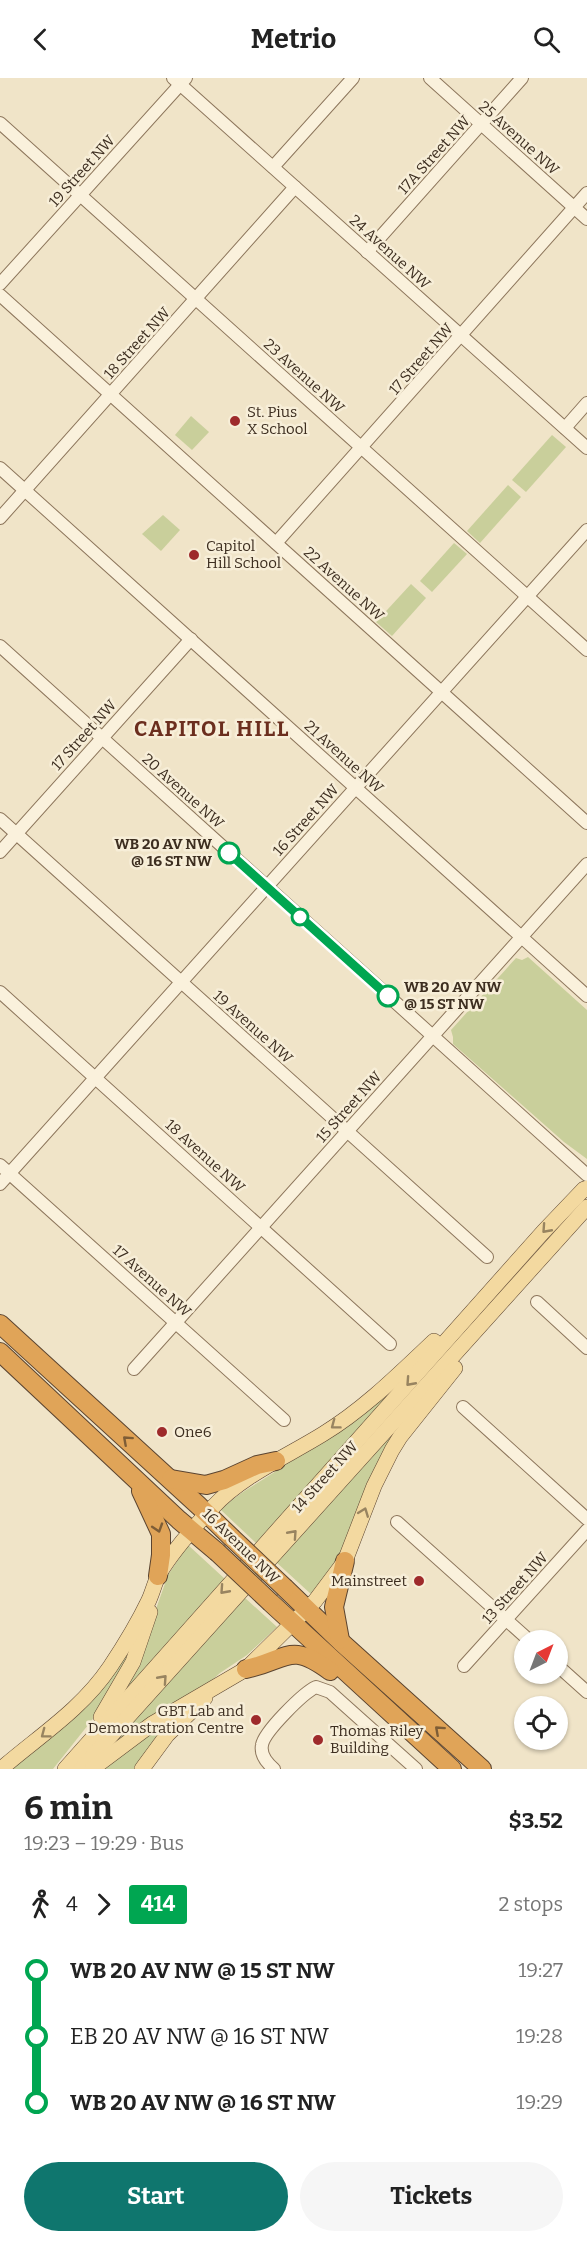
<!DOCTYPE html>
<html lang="en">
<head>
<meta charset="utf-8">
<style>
  body { margin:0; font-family:Bitter,serif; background:#f6f6f6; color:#222; height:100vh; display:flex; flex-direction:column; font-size:22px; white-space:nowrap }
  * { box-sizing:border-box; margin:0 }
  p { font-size:20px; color:#767676 }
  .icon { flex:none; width:33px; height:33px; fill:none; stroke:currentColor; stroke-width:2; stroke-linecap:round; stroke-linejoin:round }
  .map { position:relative; height:1691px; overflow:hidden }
  .side { display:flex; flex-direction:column; background:#fff; flex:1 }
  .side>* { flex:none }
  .badge { padding:0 12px; border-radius:4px; font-size:21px; line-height:39px }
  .needle { width:39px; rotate:42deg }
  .controls { position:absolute; left:514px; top:1552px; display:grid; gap:12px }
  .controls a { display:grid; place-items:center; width:54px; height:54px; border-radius:50%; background:#fff; box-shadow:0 2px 4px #0004; font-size:30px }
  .map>.badge { position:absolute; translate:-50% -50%; box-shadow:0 0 0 3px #fff }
  .legs { display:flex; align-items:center; gap:9px; height:66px; padding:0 24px; font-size:20px }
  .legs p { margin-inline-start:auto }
  .summary { display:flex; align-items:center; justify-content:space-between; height:102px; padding:0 24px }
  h1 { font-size:33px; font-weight:700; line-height:45px }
  .cta { display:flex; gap:12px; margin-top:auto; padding:12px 24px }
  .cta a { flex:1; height:69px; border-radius:36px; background:#0f766e; color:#fff; font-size:24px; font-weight:700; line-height:69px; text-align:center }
  .cta a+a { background:#f6f6f6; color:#222 }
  ul { padding:0 24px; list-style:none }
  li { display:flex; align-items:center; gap:21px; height:66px; font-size:22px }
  li i { display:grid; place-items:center; width:9px; height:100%; margin:0 8px; background:currentColor }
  li i::after { content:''; width:15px; height:15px; margin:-8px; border:4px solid; border-radius:50%; background:#fff }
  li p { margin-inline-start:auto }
  li:first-child i { background:linear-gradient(#0000 50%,currentColor 0) }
  li:last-child i { background:linear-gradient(currentColor 50%,#0000 0) }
  header { display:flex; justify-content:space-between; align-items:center; height:78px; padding:0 24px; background:#fff; font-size:27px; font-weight:700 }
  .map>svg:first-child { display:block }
  .green { fill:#c9cf9b }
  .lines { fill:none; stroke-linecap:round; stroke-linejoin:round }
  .minor-casing { stroke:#8d765c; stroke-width:14 }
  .major-casing { stroke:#5b4430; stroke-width:16 }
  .highway-casing { stroke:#5b4430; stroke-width:20 }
  .minor { stroke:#faf1dc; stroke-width:12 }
  .major { stroke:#f3d9a0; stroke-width:15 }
  .highway { stroke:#e0a458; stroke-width:18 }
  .highway-bridge-casing { stroke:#5b4430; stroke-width:20; stroke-linecap:butt }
  .highway-bridge { stroke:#e0a458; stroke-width:18 }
  .oneway { stroke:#988460 }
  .oneway2 { stroke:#7e5d36 }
  .line-1-casing { stroke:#fff; stroke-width:14 }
  .line-1 { stroke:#00a651; stroke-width:9 }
  .poi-dot { fill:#9e2a2b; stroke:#f7eed8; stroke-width:2 }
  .stop-1-dot { fill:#fff; stroke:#00a651; stroke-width:3 }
  .labels { text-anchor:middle; stroke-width:5; stroke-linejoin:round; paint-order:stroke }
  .street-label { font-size:15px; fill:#3d2e20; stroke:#f7eed8 }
  .poi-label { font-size:15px; fill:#3d2e20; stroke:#f7eed8; text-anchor:start }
  .stop-label { font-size:15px; font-weight:bold; fill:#3d2e20; stroke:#f7eed8; text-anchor:end }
  .district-label { font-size:21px; font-weight:bold; letter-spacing:1.5px; fill:#6b2e1e; stroke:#f7eed8 }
</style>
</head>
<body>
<header><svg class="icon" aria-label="back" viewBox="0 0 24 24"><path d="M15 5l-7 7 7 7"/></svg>Metrio<svg class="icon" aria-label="search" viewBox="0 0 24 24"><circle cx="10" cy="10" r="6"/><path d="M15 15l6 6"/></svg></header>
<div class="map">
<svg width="587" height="1691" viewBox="0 0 587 1691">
  <rect width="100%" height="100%" fill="#f0e4c8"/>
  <g class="green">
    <polygon points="191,338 209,354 192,372 175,357"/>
    <polygon points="552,357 566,369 526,414 512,402"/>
    <polygon points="508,407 521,419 480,465 467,453"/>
    <polygon points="163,437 180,452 161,473 142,456"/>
    <polygon points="454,465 467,476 432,514 420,503"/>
    <polygon points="411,506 426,520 392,558 376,544"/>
    <polygon points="528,879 587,932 587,1081 564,1064 453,966 453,959 451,952 516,880 522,882"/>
    <path d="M396 1309 257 1466 221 1432C239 1414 261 1404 282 1389 319 1362 357 1335 396 1309Z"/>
    <polygon points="395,1352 398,1354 341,1476 312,1517 276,1484"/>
    <polygon points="188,1467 225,1501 127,1613 124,1611 139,1579 168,1497"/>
    <polygon points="244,1519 277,1549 247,1577 220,1595 202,1611 118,1664 115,1661"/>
    <polygon points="126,1575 131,1577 96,1637 53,1691 9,1691"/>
    <polygon points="176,1635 135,1691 99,1691"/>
  </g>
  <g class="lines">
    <defs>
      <g id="minor">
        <polyline points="173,0 587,370"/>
        <polyline points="430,0 587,141"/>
        <polyline points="0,45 587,572"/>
        <polyline points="273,89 353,0"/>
        <polyline points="367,174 522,0"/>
        <polyline points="0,206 186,0"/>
        <polyline points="0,217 587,745"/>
        <polyline points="565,350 587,325"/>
        <polyline points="0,390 587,918"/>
        <polyline points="0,440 295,109"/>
        <polyline points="276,465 587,115"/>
        <polyline points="0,568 587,1097"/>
        <polyline points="0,741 487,1179"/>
        <polyline points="0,774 191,561"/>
        <polyline points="0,914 390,1266"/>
        <polyline points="0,1087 284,1342"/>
        <polyline points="0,1106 587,452"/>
        <polyline points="537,1224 587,1270"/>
        <polyline points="134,1291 587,786"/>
        <polyline points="463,1329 587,1441"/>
        <polyline points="397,1444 530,1563"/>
        <polyline points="464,1588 587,1452"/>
        <polyline points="558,1588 587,1614"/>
        <path d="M274 1691C267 1685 260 1677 262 1667 264 1654 303 1615 316 1609L330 1614 416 1691"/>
      </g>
      <g id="major">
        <polyline points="101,1639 133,1584 150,1534"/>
        <path d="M1 1691C39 1658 81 1632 110 1589 124 1568 138 1545 149 1522 153 1513 155 1504 159 1496 174 1471 193 1450 213 1429 243 1397 286 1379 323 1356 364 1331 399 1296 434 1263"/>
        <polyline points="65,1691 543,1154 584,1111 587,1110"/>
        <polyline points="81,1691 587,1129"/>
        <polyline points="92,1691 152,1646 246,1591 315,1523 345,1483 374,1408 392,1372 400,1359 455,1290"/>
        <polyline points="142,1691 167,1657 205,1620"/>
      </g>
      <g id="highway">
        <polyline points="0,1246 199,1428 231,1459"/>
        <polyline points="0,1274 179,1442 217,1474"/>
        <polyline points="171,1401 206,1407 224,1402 257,1387 276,1383"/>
        <polyline points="141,1413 161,1456 161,1477 158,1498"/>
        <polyline points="285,1510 341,1564 482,1691"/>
        <polyline points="271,1525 452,1691"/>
        <polyline points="340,1562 334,1529 345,1483"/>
        <path d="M246 1591C288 1582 289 1563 330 1593"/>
      </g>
    </defs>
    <use href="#minor" class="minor-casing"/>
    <use href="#major" class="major-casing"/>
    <use href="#highway" class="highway-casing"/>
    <use href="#minor" class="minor"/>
    <use href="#major" class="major"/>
    <use href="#highway" class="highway"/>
    <defs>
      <g id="highway-bridge">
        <polyline points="231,1459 285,1510"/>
        <polyline points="217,1474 271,1525"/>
      </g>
    </defs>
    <use href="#highway-bridge" class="highway-bridge-casing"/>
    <use href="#highway-bridge" class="highway-bridge"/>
  </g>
  <defs><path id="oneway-chevron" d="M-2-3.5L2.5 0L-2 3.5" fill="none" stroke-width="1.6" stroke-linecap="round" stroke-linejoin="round" transform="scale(1.5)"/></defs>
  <g class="oneway">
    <use href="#oneway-chevron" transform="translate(546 1151) rotate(132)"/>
    <use href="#oneway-chevron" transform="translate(410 1304) rotate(132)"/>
    <use href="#oneway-chevron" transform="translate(335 1347) rotate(143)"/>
    <use href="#oneway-chevron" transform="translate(364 1434) rotate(-69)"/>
    <use href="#oneway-chevron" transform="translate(293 1456) rotate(-48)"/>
    <use href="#oneway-chevron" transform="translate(224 1512) rotate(132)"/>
    <use href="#oneway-chevron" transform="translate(163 1601) rotate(-48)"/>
    <use href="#oneway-chevron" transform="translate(45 1656) rotate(143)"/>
  </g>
  <g class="oneway2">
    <use href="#oneway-chevron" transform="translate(127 1362) rotate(-138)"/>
    <use href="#oneway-chevron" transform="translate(158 1450) rotate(72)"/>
    <use href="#oneway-chevron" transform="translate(439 1652) rotate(-138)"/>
  </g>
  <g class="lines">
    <defs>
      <polyline id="line-1" points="229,775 388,918"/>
    </defs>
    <use href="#line-1" class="line-1-casing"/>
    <use href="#line-1" class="line-1"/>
  </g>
  <g class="poi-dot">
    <circle cx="235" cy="343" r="6"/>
    <circle cx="194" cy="477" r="6"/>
    <circle cx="162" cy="1354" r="6"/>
    <circle cx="419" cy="1503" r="6"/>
    <circle cx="256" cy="1642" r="6"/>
    <circle cx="318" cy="1662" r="6"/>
  </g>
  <g class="stop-1-dot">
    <circle cx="229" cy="775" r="10"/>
    <circle cx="300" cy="839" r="8"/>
    <circle cx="388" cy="918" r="10"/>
  </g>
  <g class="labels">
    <g class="street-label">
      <text transform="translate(519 60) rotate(42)" y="5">25 Avenue NW</text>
      <text transform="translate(434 77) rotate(-48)" y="5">17A Street NW</text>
      <text transform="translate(82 93) rotate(-48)" y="5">19 Street NW</text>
      <text transform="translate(390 174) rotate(42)" y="5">24 Avenue NW</text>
      <text transform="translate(137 265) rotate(-48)" y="5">18 Street NW</text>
      <text transform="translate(421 281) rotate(-49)" y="5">17 Street NW</text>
      <text transform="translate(304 298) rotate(42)" y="5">23 Avenue NW</text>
      <text transform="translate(344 506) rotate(42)" y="5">22 Avenue NW</text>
      <text transform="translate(84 657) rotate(-48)" y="5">17 Street NW</text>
      <text transform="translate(344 679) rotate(42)" y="5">21 Avenue NW</text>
      <text transform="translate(183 713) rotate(42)" y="5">20 Avenue NW</text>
      <text transform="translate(306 742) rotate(-48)" y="5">16 Street NW</text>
      <text transform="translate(253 949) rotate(42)" y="5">19 Avenue NW</text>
      <text transform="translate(349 1029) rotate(-48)" y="5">15 Street NW</text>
      <text transform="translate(205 1078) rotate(42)" y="5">18 Avenue NW</text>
      <text transform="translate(152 1203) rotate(42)" y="5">17 Avenue NW</text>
      <text transform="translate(325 1399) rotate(-48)" y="5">14 Street NW</text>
      <text transform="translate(241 1468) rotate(44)" y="5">16 Avenue NW</text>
      <text transform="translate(515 1510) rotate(-48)" y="5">13 Street NW</text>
    </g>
    <g class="poi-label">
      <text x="247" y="339">St. Pius<tspan x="247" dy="17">X School</tspan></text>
      <text x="206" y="473">Capitol<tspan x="206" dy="17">Hill School</tspan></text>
      <text x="174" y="1359">One6</text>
      <text x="407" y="1508" text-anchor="end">Mainstreet</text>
      <text x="244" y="1638" text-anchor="end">GBT Lab and<tspan x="244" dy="17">Demonstration Centre</tspan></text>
      <text x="330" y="1658">Thomas Riley<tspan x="330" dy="17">Building</tspan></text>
    </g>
    <g class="stop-label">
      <text x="212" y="771">WB 20 AV NW<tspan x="212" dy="17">@ 16 ST NW</tspan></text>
      <text x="404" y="914" text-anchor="start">WB 20 AV NW<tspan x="404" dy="17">@ 15 ST NW</tspan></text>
    </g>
    <g class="district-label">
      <text x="212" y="658">CAPITOL HILL</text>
    </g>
  </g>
</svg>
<div class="controls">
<a><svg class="needle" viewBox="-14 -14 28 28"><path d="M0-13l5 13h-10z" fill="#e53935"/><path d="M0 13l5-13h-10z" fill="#767676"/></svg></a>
<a><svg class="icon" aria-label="locate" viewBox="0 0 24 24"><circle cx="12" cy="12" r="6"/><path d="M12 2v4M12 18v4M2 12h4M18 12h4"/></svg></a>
</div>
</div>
<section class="side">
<div class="summary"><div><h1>6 min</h1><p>19:23 – 19:29 · Bus</p></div><b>$3.52</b></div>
<div class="legs"><svg class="icon" aria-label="walk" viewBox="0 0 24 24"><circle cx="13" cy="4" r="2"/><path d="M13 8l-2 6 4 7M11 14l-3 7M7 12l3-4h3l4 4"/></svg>4<svg class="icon" aria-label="forward" viewBox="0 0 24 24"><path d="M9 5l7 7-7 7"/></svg><b class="badge" style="background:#00a651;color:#fff">414</b><p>2 stops</p></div>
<ul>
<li><i style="color:#00a651"></i><b>WB 20 AV NW @ 15 ST NW</b><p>19:27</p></li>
<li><i style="color:#00a651"></i><span>EB 20 AV NW @ 16 ST NW</span><p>19:28</p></li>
<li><i style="color:#00a651"></i><b>WB 20 AV NW @ 16 ST NW</b><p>19:29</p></li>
</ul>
<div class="cta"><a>Start</a><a>Tickets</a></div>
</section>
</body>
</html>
